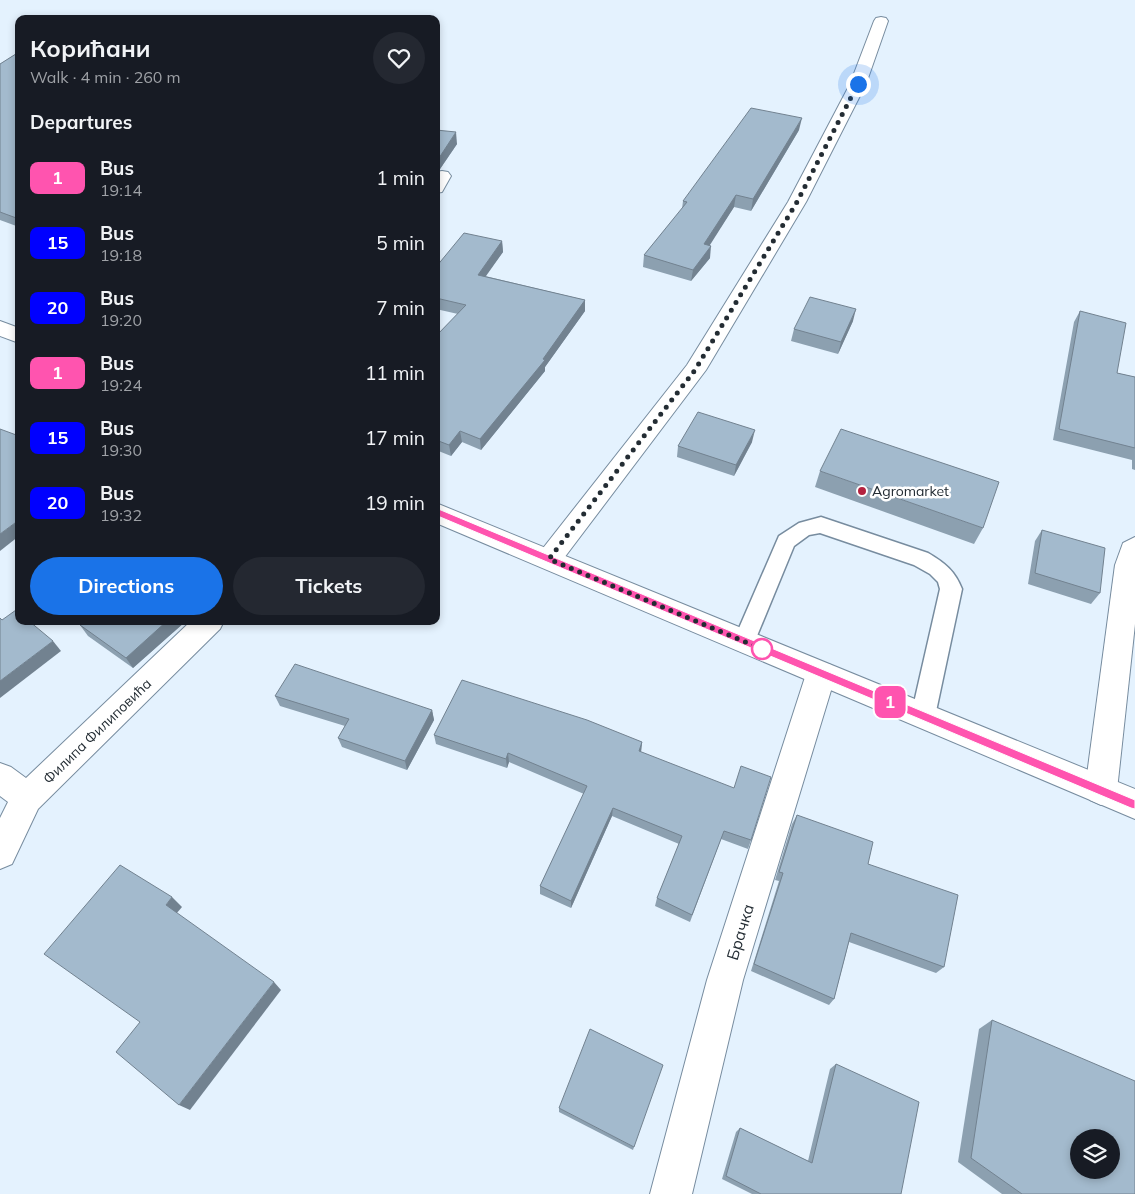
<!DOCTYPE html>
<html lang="en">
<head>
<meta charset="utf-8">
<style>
  body { margin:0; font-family:Mulish,sans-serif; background:#242831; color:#f1f3f6; height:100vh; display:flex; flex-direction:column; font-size:19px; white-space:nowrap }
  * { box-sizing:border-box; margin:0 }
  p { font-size:16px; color:#9ea1a6 }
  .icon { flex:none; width:28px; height:28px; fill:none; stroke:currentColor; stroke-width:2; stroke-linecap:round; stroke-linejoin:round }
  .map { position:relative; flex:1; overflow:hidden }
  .drawer { position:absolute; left:15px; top:15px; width:425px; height:610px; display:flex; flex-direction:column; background:#171b24; border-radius:10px; box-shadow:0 2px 8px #0003 }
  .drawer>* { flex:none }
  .badge { padding:0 10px; border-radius:8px; font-size:18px; line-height:32px }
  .fabs { position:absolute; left:1070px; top:1129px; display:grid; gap:10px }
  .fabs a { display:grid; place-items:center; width:50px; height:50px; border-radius:50%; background:#171b24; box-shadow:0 2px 8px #0003; font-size:25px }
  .you { position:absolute; width:25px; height:25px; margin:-12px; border:4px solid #fff; border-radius:50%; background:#1a73e8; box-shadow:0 0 0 8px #1a73e833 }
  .map>.badge { position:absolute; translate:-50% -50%; box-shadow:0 0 0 2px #fff }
  h2 { padding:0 15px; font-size:19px; line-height:45px }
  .round { display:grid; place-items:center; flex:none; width:52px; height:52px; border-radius:26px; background:#242831 }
  .head { display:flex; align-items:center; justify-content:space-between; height:85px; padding:0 15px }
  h1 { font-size:24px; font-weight:700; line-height:38px }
  .primary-button { display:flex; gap:10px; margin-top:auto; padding:10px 15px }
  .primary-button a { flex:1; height:58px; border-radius:30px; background:#1a73e8; color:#fff; font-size:20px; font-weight:700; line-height:58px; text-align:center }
  .primary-button a+a { background:#242831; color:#f1f3f6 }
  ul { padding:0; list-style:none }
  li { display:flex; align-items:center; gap:15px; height:65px; padding:0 15px }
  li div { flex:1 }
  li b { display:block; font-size:19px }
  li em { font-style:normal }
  li .badge { min-width:55px; font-weight:700; text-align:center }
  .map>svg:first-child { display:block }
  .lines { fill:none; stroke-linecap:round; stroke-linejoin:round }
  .lane-casing { stroke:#778c9f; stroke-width:3 }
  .street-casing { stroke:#778c9f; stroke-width:2 }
  .primary-casing { stroke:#778c9f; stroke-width:2 }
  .lane { fill:#fff; fill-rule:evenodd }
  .street { fill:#fff; fill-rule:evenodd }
  .primary { fill:#fff; fill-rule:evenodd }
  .wall { fill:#8ca0b0 }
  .shaded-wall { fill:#728290 }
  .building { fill:#a3bacd; stroke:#728290; fill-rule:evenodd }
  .line { fill:#ff54af; stroke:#fff }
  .walk { stroke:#232c33; stroke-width:5; stroke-dasharray:0 9 }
  .poi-dot { fill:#b4223f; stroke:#fff; stroke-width:2 }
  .stop-dot { fill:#fff; stroke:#ff54af; stroke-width:2.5 }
  .labels { text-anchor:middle; stroke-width:5; stroke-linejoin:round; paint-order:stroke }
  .poi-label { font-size:14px; fill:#232c33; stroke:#fff; text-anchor:start }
  .street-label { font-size:14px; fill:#232c33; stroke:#fff }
  .near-street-label { font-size:16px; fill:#232c33; stroke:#fff }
</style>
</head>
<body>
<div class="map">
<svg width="1135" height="1194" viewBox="0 0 1135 1194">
  <rect width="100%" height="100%" fill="#e4f2fe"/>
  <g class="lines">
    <defs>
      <path id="lane" d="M821 517 928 553C945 563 955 571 962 589L935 716 931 723 923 726 915 723 911 716 940 589 938 582 930 574 914 565 820 533 809 535 794 546 752 648 744 651 736 648 733 642 779 536 799 523Z"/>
      <g id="street">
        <polygon points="881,17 886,18 888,21 866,84 806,202 706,370 558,566 549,569 540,566 536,559 540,552 687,365 788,202 850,84 874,21 876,18"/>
        <polygon points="442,171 448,172 451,176 442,192 436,193 436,172"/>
        <polygon points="1135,537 1135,624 1117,790 1112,800 1101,805 1090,800 1085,790 1115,565 1123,543"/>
        <polygon points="191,621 224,621 220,629 38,809 12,864 0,869 0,818 8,802 0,796 0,763 11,767 26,778"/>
        <polygon points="821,662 831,665 836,674 743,980 692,1194 650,1194 707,980 806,674 811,665"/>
      </g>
      <g id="primary">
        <polygon points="0,321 19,328 19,343 0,336"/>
        <polygon points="436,503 1135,789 1135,819 436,523"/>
      </g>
    </defs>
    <use href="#lane" class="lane-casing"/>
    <use href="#street" class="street-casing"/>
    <use href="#primary" class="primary-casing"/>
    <use href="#lane" class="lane"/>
    <use href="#street" class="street"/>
    <use href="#primary" class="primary"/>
  </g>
  <g class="wall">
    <polygon points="19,52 19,227 0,220 0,64"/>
    <polygon points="436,130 457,144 440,169 436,169"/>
    <polygon points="799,130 751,211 734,207 709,245 710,258 691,281 643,267 644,255 682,209 683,201"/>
    <polygon points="502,241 503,252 485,276 585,300 585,311 545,367 545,371 481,450 462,442 451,456 436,450 436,336 458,314 436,309 436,267"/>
    <polygon points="1080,311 1117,373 1135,377 1135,470 1132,469 1132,460 1053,440 1074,322"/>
    <polygon points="853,321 838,354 791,341 794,329"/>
    <polygon points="752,442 734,476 677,457 678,446"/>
    <polygon points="820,471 983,528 974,544 815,487"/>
    <polygon points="1042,530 1100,593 1091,604 1028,584 1035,541"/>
    <polygon points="85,621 186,621 133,668 88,636 80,625"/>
    <polygon points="275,696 432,710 434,720 407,770 342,747 338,738 345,726 280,706"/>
    <polygon points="434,735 642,742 641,752 751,840 748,849 721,839 690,922 655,906 657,898 679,844 612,816 571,908 540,894 540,886 584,794 509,762 507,768 436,744"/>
    <polygon points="797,815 868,864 944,967 936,973 849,942 834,999 829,1005 751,971 779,881 775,880 792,824"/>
    <polygon points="992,1020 1135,1194 1002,1194 958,1162 979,1029"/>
    <polygon points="836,1064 901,1194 752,1194 722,1179 736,1132 740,1128 808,1161 830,1069"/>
    <polygon points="559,1108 634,1147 633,1150 559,1112"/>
  </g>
  <g class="shaded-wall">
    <polygon points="802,118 799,130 751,211 753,199"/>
    <polygon points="456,132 457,144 440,169 439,158"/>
    <polygon points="736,195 734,207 703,256 704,244"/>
    <polygon points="502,241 503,252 479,286 478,275"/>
    <polygon points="711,246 710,258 691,281 693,270"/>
    <polygon points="585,300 585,311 545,367 545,371 481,450 480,439"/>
    <polygon points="856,309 853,321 838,354 841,342"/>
    <polygon points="755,430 752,442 734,476 736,465"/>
    <polygon points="460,431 462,442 451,456 449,445"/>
    <polygon points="19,520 19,536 0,551 0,534"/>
    <polygon points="167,621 186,621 133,668 126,658"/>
    <polygon points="53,641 61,651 0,698 0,681"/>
    <polygon points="432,710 434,720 407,770 405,761"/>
    <polygon points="642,742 641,752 639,751"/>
    <polygon points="508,753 509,762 507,768 506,759"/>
    <polygon points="613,808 612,816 571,908 571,901"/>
    <polygon points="172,897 182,907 176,914 166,905"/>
    <polygon points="274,982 281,990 190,1110 179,1105"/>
  </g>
  <g class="building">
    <polygon points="19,52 19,219 0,212 0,64"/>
    <polygon points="751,108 802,118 753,199 736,195 704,244 711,246 693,270 644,255 687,202 683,201"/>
    <polygon points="436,130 456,132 439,158 436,158"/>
    <polygon points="464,233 502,241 478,275 585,300 543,359 545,360 480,439 460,431 449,445 436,440 436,336 466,305 436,298 436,267"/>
    <polygon points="810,297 856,309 841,342 794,329"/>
    <polygon points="1080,311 1126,323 1117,373 1135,377 1135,448 1059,429"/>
    <polygon points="698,412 755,430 736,465 678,446"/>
    <polygon points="0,429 19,436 19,520 0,534"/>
    <polygon points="841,429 999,482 983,528 820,471"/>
    <polygon points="1042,530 1105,548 1100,593 1035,573"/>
    <polygon points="16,610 19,612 19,621 29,621 53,641 0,681 0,618 2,620"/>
    <polygon points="85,621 167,621 126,658 80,625"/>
    <polygon points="295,664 432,710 405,761 338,738 349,719 275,696"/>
    <polygon points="462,680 587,720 642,742 639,751 734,788 741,766 771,777 751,840 724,831 692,915 657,898 682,836 613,808 571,901 540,886 587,786 508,753 506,759 434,735"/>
    <polygon points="797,815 873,842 868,864 958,895 944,967 851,933 834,999 754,964 783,873 779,872"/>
    <polygon points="120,865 172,897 166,905 274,982 179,1105 116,1052 140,1022 44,954"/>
    <path d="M992 1020 1135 1081V1194H1022L971 1158ZM1079 1138H1111V1170H1079Z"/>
    <polygon points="590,1029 663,1065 634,1147 559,1108"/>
    <polygon points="836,1064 919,1102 901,1194 761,1194 726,1176 740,1128 812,1163"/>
  </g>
  <polygon class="line" points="436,508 1135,800 1135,809 1131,808 433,514 432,512"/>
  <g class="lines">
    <polyline class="walk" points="762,649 549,559 695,370 797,202 858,84"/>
  </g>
  <circle class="poi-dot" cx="862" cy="491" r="5"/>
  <circle class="stop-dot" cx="762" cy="649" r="10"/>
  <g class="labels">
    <g class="poi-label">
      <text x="872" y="496">Agromarket</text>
    </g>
    <g class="street-label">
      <text transform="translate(97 731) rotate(-44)" y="5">Филипа Филиповића</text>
    </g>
    <g class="near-street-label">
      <text transform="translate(740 932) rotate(-73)" y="6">Брачка</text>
    </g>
  </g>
</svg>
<div class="fabs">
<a><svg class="icon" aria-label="layers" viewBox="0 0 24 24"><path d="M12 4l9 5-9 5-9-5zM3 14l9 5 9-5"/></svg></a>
</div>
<div class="you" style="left:858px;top:84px"></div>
<b class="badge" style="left:890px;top:702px;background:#ff54af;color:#fff">1</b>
<section class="drawer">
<div class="head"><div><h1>Корићани</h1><p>Walk · 4 min · 260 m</p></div><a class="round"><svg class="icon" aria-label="heart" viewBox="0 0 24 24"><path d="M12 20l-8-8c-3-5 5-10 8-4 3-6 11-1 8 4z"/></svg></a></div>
<h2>Departures</h2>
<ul>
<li><span class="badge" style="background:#ff54af;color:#fff">1</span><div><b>Bus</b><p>19:14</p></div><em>1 min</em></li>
<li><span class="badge" style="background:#00f;color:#fff">15</span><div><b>Bus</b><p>19:18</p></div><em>5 min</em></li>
<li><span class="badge" style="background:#00f;color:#fff">20</span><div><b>Bus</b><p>19:20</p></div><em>7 min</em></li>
<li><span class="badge" style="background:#ff54af;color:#fff">1</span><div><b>Bus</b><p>19:24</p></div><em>11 min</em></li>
<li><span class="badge" style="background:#00f;color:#fff">15</span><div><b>Bus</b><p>19:30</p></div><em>17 min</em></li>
<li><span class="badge" style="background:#00f;color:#fff">20</span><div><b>Bus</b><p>19:32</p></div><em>19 min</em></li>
</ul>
<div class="primary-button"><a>Directions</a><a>Tickets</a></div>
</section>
</div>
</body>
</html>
